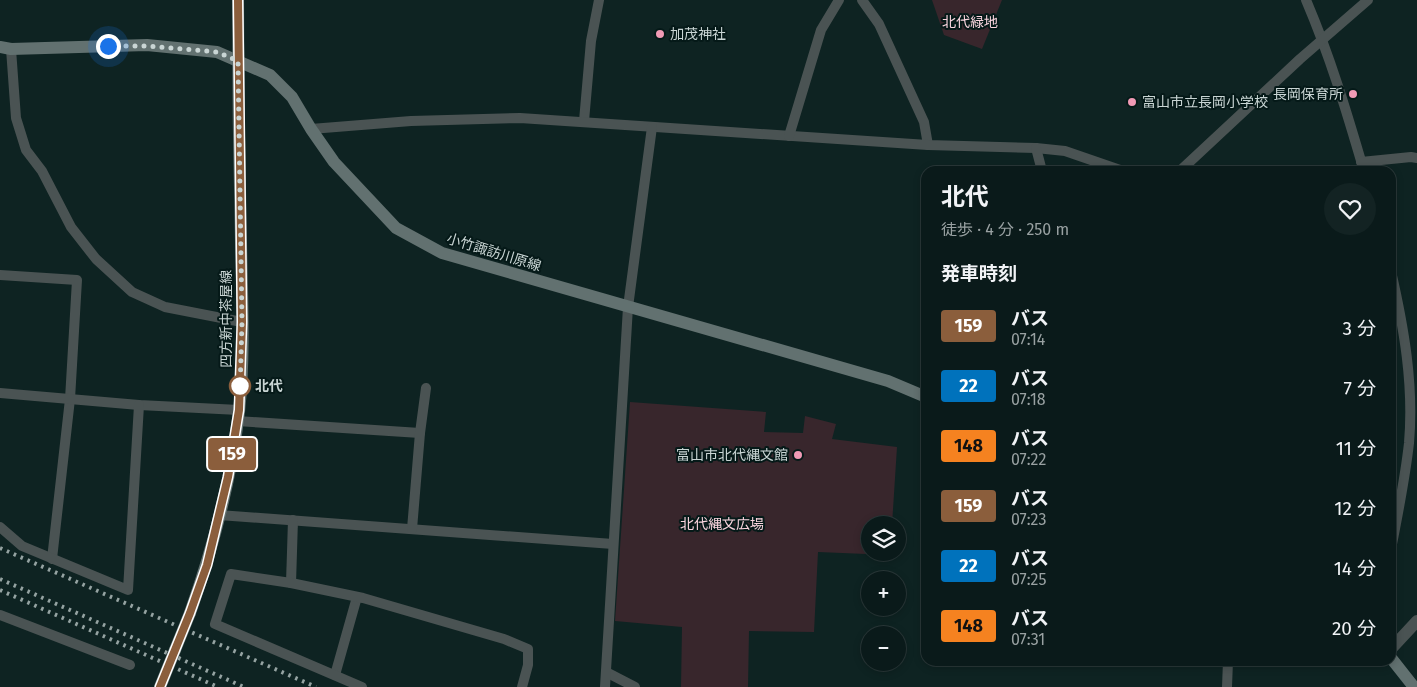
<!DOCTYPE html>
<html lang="ja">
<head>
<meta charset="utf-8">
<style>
  body { margin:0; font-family:"Fira Sans","Noto Sans JP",sans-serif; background:#132323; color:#f1f3f6; height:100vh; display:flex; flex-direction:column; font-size:19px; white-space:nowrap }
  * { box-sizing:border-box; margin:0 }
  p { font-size:16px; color:#99a1a2 }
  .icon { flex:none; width:28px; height:28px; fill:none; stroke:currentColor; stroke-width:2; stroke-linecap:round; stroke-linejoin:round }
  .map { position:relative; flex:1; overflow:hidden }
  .side { position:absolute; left:921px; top:166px; width:475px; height:500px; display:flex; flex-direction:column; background:#0a1a1a; border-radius:15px; box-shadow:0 2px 8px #0003,0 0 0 1px #2a3839 }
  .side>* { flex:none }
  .badge { padding:0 10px; border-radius:4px; font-size:18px; line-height:32px }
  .tools { position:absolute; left:861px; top:516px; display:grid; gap:10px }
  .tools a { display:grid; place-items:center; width:45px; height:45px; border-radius:50%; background:#0a1a1a; box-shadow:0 2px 8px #0003,0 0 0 1px #2a3839; font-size:25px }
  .you { position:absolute; width:25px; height:25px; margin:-12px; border:4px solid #fff; border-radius:50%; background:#1a73e8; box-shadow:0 0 0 8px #1a73e833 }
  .map>.badge { position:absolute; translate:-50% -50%; box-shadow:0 0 0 2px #fff }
  h2 { padding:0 20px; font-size:19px; line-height:45px }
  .round { display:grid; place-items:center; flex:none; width:52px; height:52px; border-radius:26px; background:#132323 }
  .headline { display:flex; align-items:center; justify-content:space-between; height:85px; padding:0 20px }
  h1 { font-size:24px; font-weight:700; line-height:38px }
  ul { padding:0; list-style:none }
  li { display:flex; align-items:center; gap:15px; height:60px; padding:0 20px }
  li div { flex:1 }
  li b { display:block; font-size:19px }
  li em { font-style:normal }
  li .badge { min-width:55px; font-weight:700; text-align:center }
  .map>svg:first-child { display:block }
  .green { fill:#38262c }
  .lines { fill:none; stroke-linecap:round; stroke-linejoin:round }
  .minor { stroke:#4a5353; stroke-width:10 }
  .tertiary { stroke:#4a5353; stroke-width:12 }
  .secondary { stroke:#627170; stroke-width:12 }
  .rail { stroke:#95a3a2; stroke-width:4; stroke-dasharray:2.5 5; stroke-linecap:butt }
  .secondary-bridge { stroke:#627170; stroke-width:12 }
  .line-casing { stroke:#fff; stroke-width:11 }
  .line { stroke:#8b5e3c; stroke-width:8 }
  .walk { stroke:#c9d5d4; stroke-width:5; stroke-dasharray:0 9 }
  .poi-dot { fill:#f09ab5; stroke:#051918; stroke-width:2 }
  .stop-dot { fill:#fff; stroke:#8b5e3c; stroke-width:2.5 }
  .labels { text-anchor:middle; stroke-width:4; stroke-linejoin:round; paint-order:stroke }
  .park-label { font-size:14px; fill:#f9d4de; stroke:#051918 }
  .poi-label { font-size:14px; fill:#c9d5d4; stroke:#051918; text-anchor:start }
  .street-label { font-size:14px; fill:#c9d5d4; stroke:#051918 }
  .stop-label { font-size:14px; font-weight:bold; fill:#c9d5d4; stroke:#051918; text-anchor:start }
</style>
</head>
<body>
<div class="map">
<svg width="1417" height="687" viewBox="0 0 1417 687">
  <rect width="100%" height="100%" fill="#0e2322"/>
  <g class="green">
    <polygon points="932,0 1002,0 982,49 944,35"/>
    <polygon points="630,402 766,412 764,432 803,433 805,416 836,424 832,439 897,447 892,525 870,525 870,552 890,553 890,555 818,552 814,632 749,631 748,687 681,687 682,627 615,621"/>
  </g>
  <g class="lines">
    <g class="minor">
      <polyline points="862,0 879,24 924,122 928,145"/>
      <path d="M1306 0C1330 56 1347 113 1364 171"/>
      <polyline points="11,49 16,118 26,150 42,171 71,227 96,259 132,292 165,307 242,322"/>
      <polyline points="584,121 591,41 599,0"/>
      <polyline points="311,129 411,121 520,118 928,145 1036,148 1065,151 1123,171"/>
      <polyline points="789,136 821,30 839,0"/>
      <polyline points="1036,148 1042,171"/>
      <polyline points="1361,162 1411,157 1417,158"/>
      <polyline points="1178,171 1182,169 1300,59 1368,0"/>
      <path d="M1391 271C1404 328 1414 385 1409 443 1405 479 1398 514 1391 549"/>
      <polyline points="0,275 77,280 70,399 52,559"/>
      <polyline points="0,393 139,405 239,410"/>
      <polyline points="237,421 420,433"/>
      <polyline points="219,515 613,544"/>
      <polyline points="0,527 22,546 128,590 139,405"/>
      <polyline points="412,529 420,433 426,388"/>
      <polyline points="291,583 293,520"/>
      <polyline points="0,615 130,665"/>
      <polyline points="606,672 635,687"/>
      <polyline points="335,675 357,597"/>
      <polyline points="362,687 215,624 231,574 291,583 363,598 504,639 528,649 528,665 522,687"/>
      <polyline points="605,687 628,307 652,127"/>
      <polyline points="1227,687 1228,661"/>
    </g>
    <polyline class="tertiary" points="1391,649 1417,621"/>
    <g class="secondary">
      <polyline points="0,47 11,49 147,45 217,52 270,75 292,97 311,129 334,162 396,228 442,253 888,381 926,397"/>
      <path d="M190 613C213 548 231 480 239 412 245 355 242 298 241 242 239 161 238 81 238 0"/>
      <polyline points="1391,658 1414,687"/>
      <polyline points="160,687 175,650"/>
    </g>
    <g class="rail">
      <polyline points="0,548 316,687"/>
      <polyline points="0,579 244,687"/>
      <polyline points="0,590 218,687"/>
    </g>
    <polyline class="secondary-bridge" points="175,650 190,613"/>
  </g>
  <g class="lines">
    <defs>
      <polyline id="line" points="160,687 190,613 207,565 228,477 239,410 242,322 238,0"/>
    </defs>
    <use href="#line" class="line-casing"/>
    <use href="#line" class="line"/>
    <polyline class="walk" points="108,46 147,46 217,52 238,61 242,322 240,391 240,386"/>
  </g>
  <g class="poi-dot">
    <circle cx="660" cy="34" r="5"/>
    <circle cx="1353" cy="94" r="5"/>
    <circle cx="1132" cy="102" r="5"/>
    <circle cx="798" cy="455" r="5"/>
  </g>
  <circle class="stop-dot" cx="240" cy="386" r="10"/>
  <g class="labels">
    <g class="park-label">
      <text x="970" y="27">北代緑地</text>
      <text x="722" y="529">北代縄文広場</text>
    </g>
    <g class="poi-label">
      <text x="670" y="39">加茂神社</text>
      <text x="1343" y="99" text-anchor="end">長岡保育所</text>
      <text x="1142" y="107">富山市立長岡小学校</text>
      <text x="788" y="460" text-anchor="end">富山市北代縄文館</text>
    </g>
    <g class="street-label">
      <text transform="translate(494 252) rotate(17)" y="5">小竹諏訪川原線</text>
      <text transform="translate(226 319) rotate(-90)" y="5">四方新中茶屋線</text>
    </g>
    <g class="stop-label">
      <text x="255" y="391">北代</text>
    </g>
  </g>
</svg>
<div class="tools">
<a><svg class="icon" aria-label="layers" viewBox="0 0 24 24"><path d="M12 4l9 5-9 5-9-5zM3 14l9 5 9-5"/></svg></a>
<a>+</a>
<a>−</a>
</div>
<div class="you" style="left:108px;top:46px"></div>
<b class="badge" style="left:232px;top:454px;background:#8b5e3c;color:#fff">159</b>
<section class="side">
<div class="headline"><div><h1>北代</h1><p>徒歩 · 4 分 · 250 m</p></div><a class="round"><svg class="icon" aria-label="heart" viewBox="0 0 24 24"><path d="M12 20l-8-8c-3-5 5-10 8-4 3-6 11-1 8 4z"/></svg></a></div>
<h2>発車時刻</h2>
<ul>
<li><span class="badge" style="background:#8b5e3c;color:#fff">159</span><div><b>バス</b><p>07:14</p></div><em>3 分</em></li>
<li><span class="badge" style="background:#0072bc;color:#fff">22</span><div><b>バス</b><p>07:18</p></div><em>7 分</em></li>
<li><span class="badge" style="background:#f58220;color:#111">148</span><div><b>バス</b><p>07:22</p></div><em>11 分</em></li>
<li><span class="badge" style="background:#8b5e3c;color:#fff">159</span><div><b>バス</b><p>07:23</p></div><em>12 分</em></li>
<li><span class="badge" style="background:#0072bc;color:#fff">22</span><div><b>バス</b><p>07:25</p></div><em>14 分</em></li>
<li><span class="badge" style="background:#f58220;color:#111">148</span><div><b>バス</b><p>07:31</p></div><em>20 分</em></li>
</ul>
</section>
</div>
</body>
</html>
